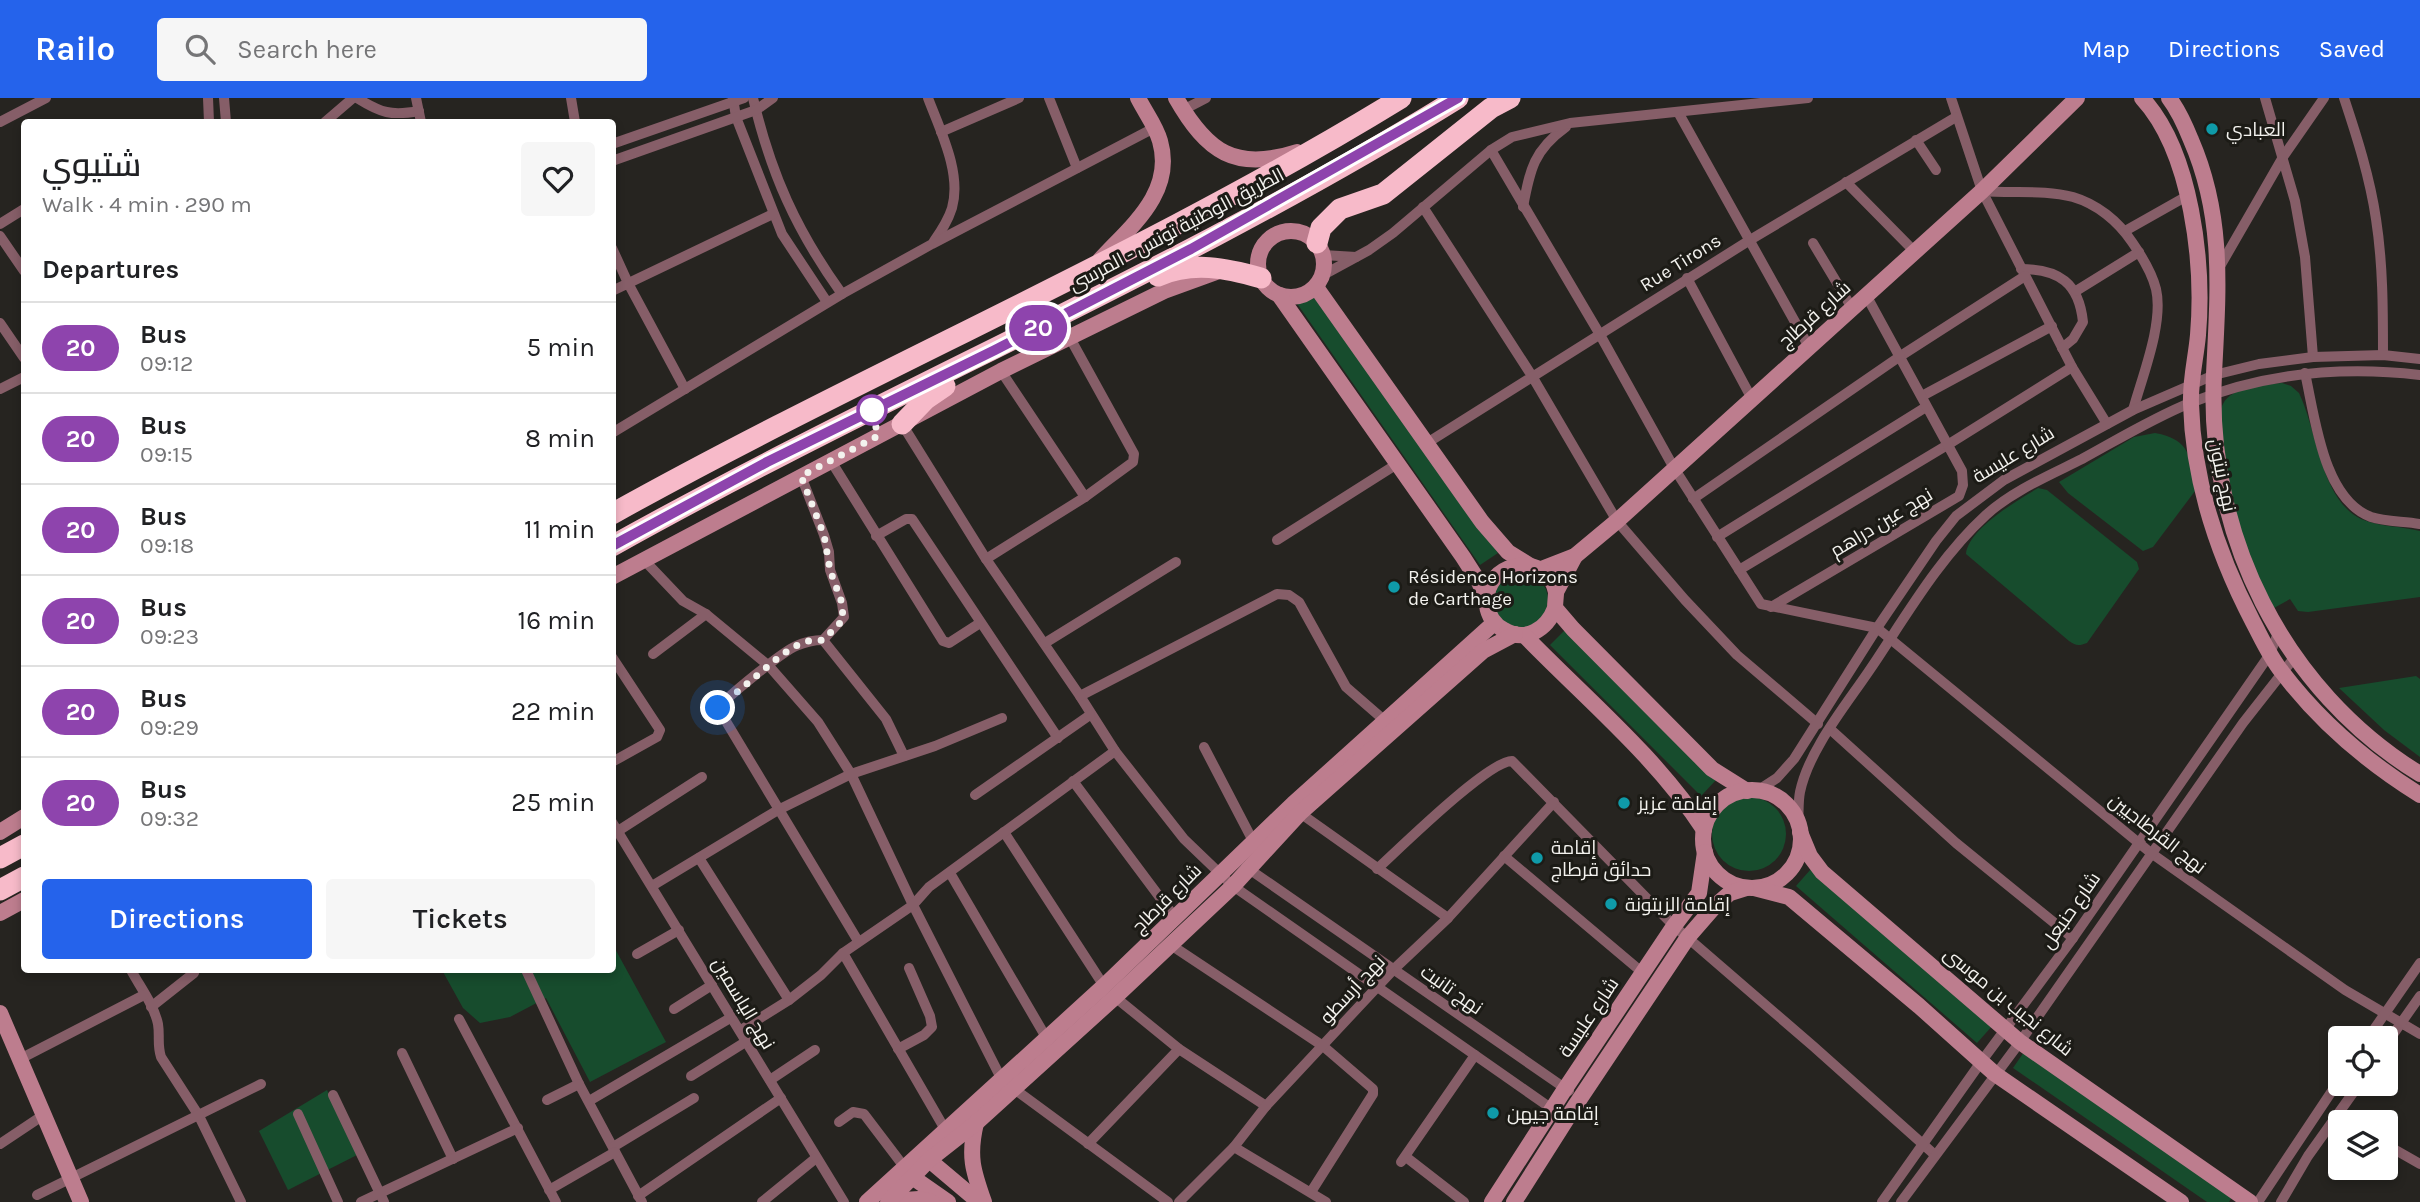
<!DOCTYPE html>
<html lang="en">
<head>
<meta charset="utf-8">
<style>
  body { margin:0; font-family:Karla,Cairo,sans-serif; background:#f6f6f6; color:#202124; height:100vh; display:flex; flex-direction:column; font-size:26px; white-space:nowrap }
  * { box-sizing:border-box; margin:0 }
  p { font-size:23px; color:#757577 }
  .icon { flex:none; width:38px; height:38px; fill:none; stroke:currentColor; stroke-width:2; stroke-linecap:round; stroke-linejoin:round }
  .map { position:relative; flex:1; overflow:hidden }
  .sheet { position:absolute; left:21px; top:21px; width:595px; height:854px; display:flex; flex-direction:column; background:#fff; border-radius:7px; box-shadow:0 4px 10px #0003 }
  .sheet>* { flex:none }
  .badge { padding:0 14px; border-radius:23px; font-size:24px; line-height:46px }
  .controls { position:absolute; left:2328px; top:928px; display:grid; gap:14px }
  .controls a { display:grid; place-items:center; width:70px; height:70px; border-radius:7px; background:#fff; box-shadow:0 4px 10px #0003; font-size:35px }
  .you { position:absolute; width:35px; height:35px; margin:-18px; border:5px solid #fff; border-radius:50%; background:#1a73e8; box-shadow:0 0 0 10px #1a73e833 }
  .map>.badge { position:absolute; translate:-50% -50%; box-shadow:0 0 0 4px #fff }
  h2 { padding:0 21px; font-size:26px; line-height:63px }
  .round { display:grid; place-items:center; flex:none; width:74px; height:74px; border-radius:7px; background:#f6f6f6 }
  .overview { display:flex; align-items:center; justify-content:space-between; height:119px; padding:0 21px }
  h1 { font-size:33px; font-weight:600; line-height:52px }
  .action { display:flex; gap:14px; margin-top:auto; padding:14px 21px }
  .action a { flex:1; height:80px; border-radius:7px; background:#2563eb; color:#fff; font-size:28px; font-weight:600; line-height:80px; text-align:center }
  .action a+a { background:#f6f6f6; color:#202124 }
  ul { padding:0; list-style:none }
  li { display:flex; align-items:center; gap:21px; height:91px; padding:0 21px; border-top:2px solid #e0e0e0 }
  li div { flex:1 }
  li b { display:block; font-size:26px }
  li em { font-style:normal }
  li .badge { min-width:77px; font-weight:700; text-align:center }
  header { display:flex; align-items:center; gap:42px; box-sizing:border-box; height:98px; padding:0 35px; background:#2563eb; color:#fff }
  header strong { font-size:33px }
  nav { display:flex; gap:38px; margin-inline-start:auto; font-size:24px }
  .search { width:490px; height:63px; background:#f6f6f6; display:flex; align-items:center; gap:18px; box-sizing:border-box; padding:0 24px; border-radius:7px; color:#757577; font-size:26px }
  .map>svg:first-child { display:block }
  .green { fill:#174c2d }
  .lines { fill:none; stroke-linecap:round; stroke-linejoin:round }
  .street { stroke:#865e68; stroke-width:10 }
  .secondary { stroke:#bd7d8e; stroke-width:16 }
  .highway { stroke:#f7bac9; stroke-width:21 }
  .line-casing { stroke:#fff; stroke-width:16 }
  .line { stroke:#8e44ad; stroke-width:10 }
  .walk { stroke:#f3f2ee; stroke-width:7; stroke-dasharray:0 12.6 }
  .culture-dot { fill:#0f9aa8; stroke:#1c1b16; stroke-width:2.5 }
  .stop-dot { fill:#fff; stroke:#8e44ad; stroke-width:3.5 }
  .labels { text-anchor:middle; stroke-width:6; stroke-linejoin:round; paint-order:stroke }
  .poi-label { font-size:19px; fill:#f3f2ee; stroke:#1c1b16; text-anchor:start }
  .street-label { font-size:19px; fill:#f3f2ee; stroke:#1c1b16 }
</style>
</head>
<body>
<header>
<strong>Railo</strong>
<div class="search"><svg class="icon" aria-label="search" viewBox="0 0 24 24"><circle cx="10" cy="10" r="6"/><path d="M15 15l6 6"/></svg>Search here</div>
<nav><a>Map</a><a>Directions</a><a>Saved</a></nav>
</header>
<div class="map">
<svg width="2420" height="1104" viewBox="0 0 2420 1104">
  <rect width="100%" height="100%" fill="#262420"/>
  <g class="green">
    <polygon points="1313,192 1498,455 1480,467 1296,204"/>
    <path d="M2282 285 2291 288 2299 295C2317 332 2321 402 2361 421 2379 429 2401 428 2420 433V499L2308 514 2298 513 2290 501 2274 510C2244 456 2222 388 2222 326 2221 320 2220 311 2223 306 2232 288 2264 287 2282 285Z"/>
    <path d="M2155 335C2191 341 2192 362 2195 393L2153 449 2143 453 2068 395 2059 384 2134 339Z"/>
    <path d="M2038 390 2047 392 2137 464 2139 471 2087 545C2079 548 2076 548 2069 543L1966 456C1968 431 2018 402 2038 390Z"/>
    <circle cx="1520" cy="502" r="28"/>
    <polygon points="1566,531 1716,682 1701,698 1550,547"/>
    <polygon points="2416,578 2420,581 2420,659 2384,632 2339,590"/>
    <circle cx="1749" cy="736" r="37"/>
    <polygon points="1811,771 1993,927 1977,945 1796,788"/>
    <polygon points="613,847 666,944 590,984 546,900 510,919 480,925 463,910 442,872 612,872"/>
    <polygon points="2024,954 2232,1099 2229,1104 2207,1104 2013,970"/>
    <polygon points="327,992 357,1057 288,1092 259,1033"/>
  </g>
  <g class="lines">
    <g class="street">
      <polyline points="208,0 209,24"/>
      <polyline points="224,0 226,24"/>
      <path d="M357 0C381 15 391 18 419 13"/>
      <polyline points="416,0 421,24"/>
      <polyline points="571,0 575,24"/>
      <polyline points="733,0 736,19 782,136 827,204"/>
      <path d="M753 0C771 76 796 132 842 196"/>
      <path d="M928 0C940 32 962 75 952 110 948 123 941 133 934 143"/>
      <polyline points="1049,0 1077,70"/>
      <polyline points="1951,0 1982,93 2072,269 2107,326"/>
      <polyline points="2265,0 2295,103 2305,159 2313,259"/>
      <path d="M2344 0C2357 39 2370 80 2376 121 2383 166 2383 212 2383 257"/>
      <polyline points="1183,12 1206,0"/>
      <polyline points="1678,14 1809,249"/>
      <polyline points="0,24 46,0"/>
      <polyline points="325,24 353,0"/>
      <polyline points="941,34 1019,0"/>
      <polyline points="1916,42 1936,72"/>
      <polyline points="612,46 744,0"/>
      <polyline points="1491,52 1599,235 1674,370 1761,506 1877,530 2151,755 2345,892 2420,936"/>
      <polyline points="612,63 756,12 773,0"/>
      <polyline points="1846,84 1914,153"/>
      <path d="M1982 93C2012 96 2043 91 2073 99 2097 106 2118 123 2132 144 2141 157 2152 175 2156 191 2164 225 2142 279 2133 312"/>
      <polyline points="1423,109 1532,278 1617,423 1685,502 1737,557 1818,626"/>
      <path d="M1523 109C1530 71 1534 52 1566 29"/>
      <polyline points="0,126 24,111"/>
      <polyline points="2125,133 2187,98"/>
      <polyline points="0,138 24,173"/>
      <polyline points="1813,145 1852,210"/>
      <polyline points="612,150 628,185 685,291"/>
      <polyline points="1323,157 1356,159"/>
      <polyline points="2219,170 2283,59 2324,0"/>
      <path d="M2021 171C2059 171 2079 185 2083 224L2073 241 2062 250"/>
      <polyline points="1323,177 1369,152 1393,135 1491,52 1512,39 1570,25 1808,0"/>
      <polyline points="1687,180 1752,301"/>
      <polyline points="612,193 773,116"/>
      <polyline points="2076,193 2139,154"/>
      <polyline points="0,225 24,260"/>
      <polyline points="1001,273 1085,399"/>
      <path d="M2305 275C2315 319 2323 401 2371 419 2386 424 2405 423 2420 426"/>
      <polyline points="0,291 24,279"/>
      <polyline points="1922,298 2052,228"/>
      <polyline points="902,326 986,461 1080,598 1115,653 1184,741 1233,788 1555,1013"/>
      <polyline points="612,335 842,196 932,146 1154,30"/>
      <polyline points="1427,345 1750,142 1956,19"/>
      <polyline points="831,363 943,543 949,545 980,525"/>
      <path d="M801 378 824 437 829 454 830 472 842 505 844 519 823 542C813 542 805 544 796 548 782 554 728 598 718 610L858 843"/>
      <polyline points="1693,401 1899,259 2025,178"/>
      <polyline points="876,438 906,421 912,421 1058,640"/>
      <polyline points="1717,439 1926,309"/>
      <polyline points="1277,442 1397,366"/>
      <polyline points="986,461 1085,399 1133,364 1134,356 1070,240"/>
      <polyline points="644,462 683,503 706,516 769,568 818,624 851,676 913,807 1002,982 1168,1104"/>
      <polyline points="1739,472 1949,346 2072,269"/>
      <polyline points="1771,509 1959,398 1963,387 1962,373 1866,197"/>
      <polyline points="823,542 886,621 904,658"/>
      <polyline points="1045,545 1176,464"/>
      <polyline points="653,556 706,516"/>
      <polyline points="612,559 660,632 657,639 612,664"/>
      <polyline points="1080,598 1277,496 1289,497 1299,504 1346,589 1384,622"/>
      <polyline points="1830,631 1956,745 2073,840"/>
      <polyline points="1204,649 1253,743"/>
      <polyline points="1073,683 1176,821"/>
      <polyline points="1757,693 1777,680 1794,661 1877,530 1936,443 1956,418 2004,382 2133,312 2214,277 2259,266 2313,259 2383,257 2420,261"/>
      <polyline points="975,697 1090,617"/>
      <polyline points="1300,715 1448,820"/>
      <polyline points="612,724 844,1104"/>
      <path d="M1798 725C1799 715 1798 704 1800 694 1809 651 1847 606 1871 570 1906 518 1939 460 1986 417 2012 393 2050 377 2082 361 2117 342 2153 320 2190 305 2264 275 2342 268 2420 277"/>
      <polyline points="618,733 702,679"/>
      <polyline points="1004,734 1104,888"/>
      <polyline points="1504,758 1643,875"/>
      <polyline points="699,760 789,902"/>
      <polyline points="1246,769 1569,993"/>
      <path d="M1377 771C1399 751 1488 663 1512 663L1674 828 1813 948 1935 1057"/>
      <polyline points="950,775 1047,941"/>
      <polyline points="652,788 778,712 851,676 935,648 1002,620"/>
      <polyline points="1171,847 1323,948 1373,991 1373,996 1311,1094"/>
      <polyline points="843,855 946,1033"/>
      <polyline points="637,856 679,832"/>
      <path d="M131 872C140 889 154 907 158 926 160 938 157 947 161 959L199 1018 241 1104"/>
      <polyline points="526,872 579,986 642,1104"/>
      <polyline points="1115,899 1179,951 1266,1008"/>
      <polyline points="151,909 194,875 195,872"/>
      <polyline points="674,911 712,887"/>
      <polyline points="459,921 556,1104"/>
      <polyline points="741,932 789,902 821,877 843,855 913,807 929,789 1115,653"/>
      <polyline points="2368,940 2420,865"/>
      <polyline points="2385,948 2420,898"/>
      <polyline points="898,951 924,937 932,929 930,918 909,870"/>
      <polyline points="402,955 453,1061"/>
      <polyline points="20,961 144,897"/>
      <polyline points="691,978 747,943"/>
      <polyline points="770,982 815,952"/>
      <polyline points="333,997 384,1104"/>
      <polyline points="547,1002 579,986"/>
      <polyline points="589,1003 732,919"/>
      <polyline points="298,1016 338,1104"/>
      <polyline points="839,1024 853,1014 864,1016 905,1070"/>
      <polyline points="0,1046 45,1016"/>
      <polyline points="1088,1046 1179,951"/>
      <polyline points="2385,1046 2420,1066"/>
      <polyline points="613,1049 694,1000"/>
      <polyline points="1234,1049 1326,1104"/>
      <polyline points="1406,1059 1464,1104"/>
      <polyline points="1401,1064 1475,957"/>
      <polyline points="549,1092 615,1054"/>
      <polyline points="37,1097 261,986"/>
      <polyline points="638,1098 781,1000"/>
      <polyline points="361,1104 518,1030"/>
      <polyline points="762,1104 816,1060"/>
      <polyline points="1179,1104 1234,1049 1266,1008 1393,872 1448,820 1554,704"/>
      <polyline points="1882,1104 1981,964 2073,840 2270,556 2278,535"/>
      <polyline points="1901,1104 2020,944 2243,625 2294,560"/>
      <polyline points="2258,1104 2340,981"/>
      <polyline points="2281,1104 2308,1058 2360,985"/>
    </g>
    <g class="secondary">
      <path d="M1176 0C1207 54 1235 74 1297 54"/>
      <path d="M2142 0C2192 54 2204 166 2198 237 2196 260 2190 282 2191 306 2193 382 2218 457 2253 524 2262 541 2270 559 2282 574 2320 624 2367 664 2420 697"/>
      <path d="M2169 0C2179 13 2185 27 2191 42 2225 120 2218 194 2214 276 2206 436 2283 592 2420 676"/>
      <circle cx="1291" cy="166" r="33"/>
      <path d="M1100 162C1130 129 1175 95 1160 43 1156 28 1145 14 1138 0"/>
      <polyline points="1316,189 1482,424 1508,454 1529,467"/>
      <polyline points="1279,197 1463,459 1479,484 1486,499"/>
      <polyline points="1539,472 1575,458 1617,423 1982,93 2077,0"/>
      <polyline points="612,479 1001,273 1164,193 1219,173"/>
      <polyline points="1556,494 1575,458"/>
      <path d="M1555 510C1547 531 1526 545 1504 532 1494 527 1488 517 1487 507 1481 464 1547 451 1556 494 1556 499 1555 505 1555 510L1573 531 1712 671 1747 693"/>
      <path d="M1524 537C1585 600 1656 658 1704 732"/>
      <circle cx="1752" cy="741" r="49"/>
      <polyline points="0,734 24,719"/>
      <polyline points="1800,734 1810,758 1822,774 2020,944 2250,1104"/>
      <polyline points="1754,790 1789,799 1919,908 1995,976 2181,1104"/>
      <polyline points="0,815 24,802"/>
      <polyline points="0,915 81,1104"/>
      <path d="M976 1025C968 1058 973 1073 984 1104"/>
      <polyline points="922,1056 979,1104"/>
      <polyline points="905,1074 948,1104"/>
      <polyline points="890,1103 919,1101 932,1104"/>
      <polyline points="867,1104 1104,888 1293,706 1494,525"/>
      <polyline points="888,1104 929,1062 976,1025 1115,899 1233,788 1300,715 1483,553 1515,536"/>
      <polyline points="1492,1104 1565,991 1674,828 1699,795 1705,754"/>
      <polyline points="1514,1104 1575,1008 1688,839 1715,808 1730,795 1746,790"/>
    </g>
    <g class="highway">
      <polyline points="1317,145 1321,130 1340,111 1383,96 1491,10 1510,0"/>
      <path d="M1158 178C1193 163 1226 170 1261 180"/>
      <polyline points="902,326 926,301 945,288"/>
      <path d="M612 416C872 271 1147 156 1401 0"/>
      <path d="M612 448C891 292 1186 169 1458 0"/>
      <polyline points="0,760 24,747"/>
      <polyline points="0,792 24,779"/>
    </g>
  </g>
  <g class="lines">
    <defs>
      <polyline id="line" points="612,448 767,364 995,252 1191,151 1458,0"/>
    </defs>
    <use href="#line" class="line-casing"/>
    <use href="#line" class="line"/>
    <polyline class="walk" points="718,610 779,559 793,549 808,543 823,542 843,522 842,505 830,472 824,437 801,378 878,338 872,312"/>
  </g>
  <g class="culture-dot">
    <circle cx="2212" cy="31" r="7"/>
    <circle cx="1394" cy="489" r="7"/>
    <circle cx="1624" cy="705" r="7"/>
    <circle cx="1537" cy="760" r="7"/>
    <circle cx="1611" cy="806" r="7"/>
    <circle cx="1493" cy="1015" r="7"/>
  </g>
  <circle class="stop-dot" cx="872" cy="312" r="14"/>
  <g class="labels">
    <g class="poi-label">
      <text x="2226" y="38">العبادي</text>
      <text x="1408" y="485">Résidence Horizons<tspan x="1408" dy="22">de Carthage</tspan></text>
      <text x="1638" y="712">إقامة عزيز</text>
      <text x="1551" y="756">إقامة<tspan x="1551" dy="22">حدائق قرطاج</tspan></text>
      <text x="1625" y="813">إقامة الزيتونة</text>
      <text x="1507" y="1022">إقامة جيهن</text>
    </g>
    <g class="street-label">
      <text transform="translate(1176 131) rotate(-28)" y="7">الطريق الوطنية تونس - المرسى</text>
      <text transform="translate(1680 164) rotate(-32)" y="7">Rue Tirons</text>
      <text transform="translate(1814 216) rotate(-42)" y="7">شارع قرطاج</text>
      <text transform="translate(2013 356) rotate(-31)" y="7">شارع عليسة</text>
      <text transform="translate(2223 377) rotate(78)" y="7">نهج نبتون</text>
      <text transform="translate(1881 424) rotate(-31)" y="7">نهج عين دراهم</text>
      <text transform="translate(2158 735) rotate(38)" y="7">نهج القرطاجيين</text>
      <text transform="translate(1166 800) rotate(-45)" y="7">شارع قرطاج</text>
      <text transform="translate(2070 812) rotate(-55)" y="7">شارع حنبعل</text>
      <text transform="translate(1352 891) rotate(-47)" y="7">نهج أرسطو</text>
      <text transform="translate(1452 891) rotate(35)" y="7">نهج تانيت</text>
      <text transform="translate(2009 903) rotate(39)" y="7">شارع نجيب بن موسى</text>
      <text transform="translate(744 905) rotate(59)" y="7">نهج الياسمين</text>
      <text transform="translate(1588 919) rotate(-56)" y="7">شارع عليسة</text>
    </g>
  </g>
</svg>
<div class="controls">
<a><svg class="icon" aria-label="locate" viewBox="0 0 24 24"><circle cx="12" cy="12" r="6"/><path d="M12 2v4M12 18v4M2 12h4M18 12h4"/></svg></a>
<a><svg class="icon" aria-label="layers" viewBox="0 0 24 24"><path d="M12 4l9 5-9 5-9-5zM3 14l9 5 9-5"/></svg></a>
</div>
<div class="you" style="left:718px;top:610px"></div>
<b class="badge" style="left:1038px;top:230px;background:#8e44ad;color:#fff">20</b>
<section class="sheet">
<div class="overview"><div><h1>شتيوي</h1><p>Walk · 4 min · 290 m</p></div><a class="round"><svg class="icon" aria-label="heart" viewBox="0 0 24 24"><path d="M12 20l-8-8c-3-5 5-10 8-4 3-6 11-1 8 4z"/></svg></a></div>
<h2>Departures</h2>
<ul>
<li><span class="badge" style="background:#8e44ad;color:#fff">20</span><div><b>Bus</b><p>09:12</p></div><em>5 min</em></li>
<li><span class="badge" style="background:#8e44ad;color:#fff">20</span><div><b>Bus</b><p>09:15</p></div><em>8 min</em></li>
<li><span class="badge" style="background:#8e44ad;color:#fff">20</span><div><b>Bus</b><p>09:18</p></div><em>11 min</em></li>
<li><span class="badge" style="background:#8e44ad;color:#fff">20</span><div><b>Bus</b><p>09:23</p></div><em>16 min</em></li>
<li><span class="badge" style="background:#8e44ad;color:#fff">20</span><div><b>Bus</b><p>09:29</p></div><em>22 min</em></li>
<li><span class="badge" style="background:#8e44ad;color:#fff">20</span><div><b>Bus</b><p>09:32</p></div><em>25 min</em></li>
</ul>
<div class="action"><a>Directions</a><a>Tickets</a></div>
</section>
</div>
</body>
</html>
